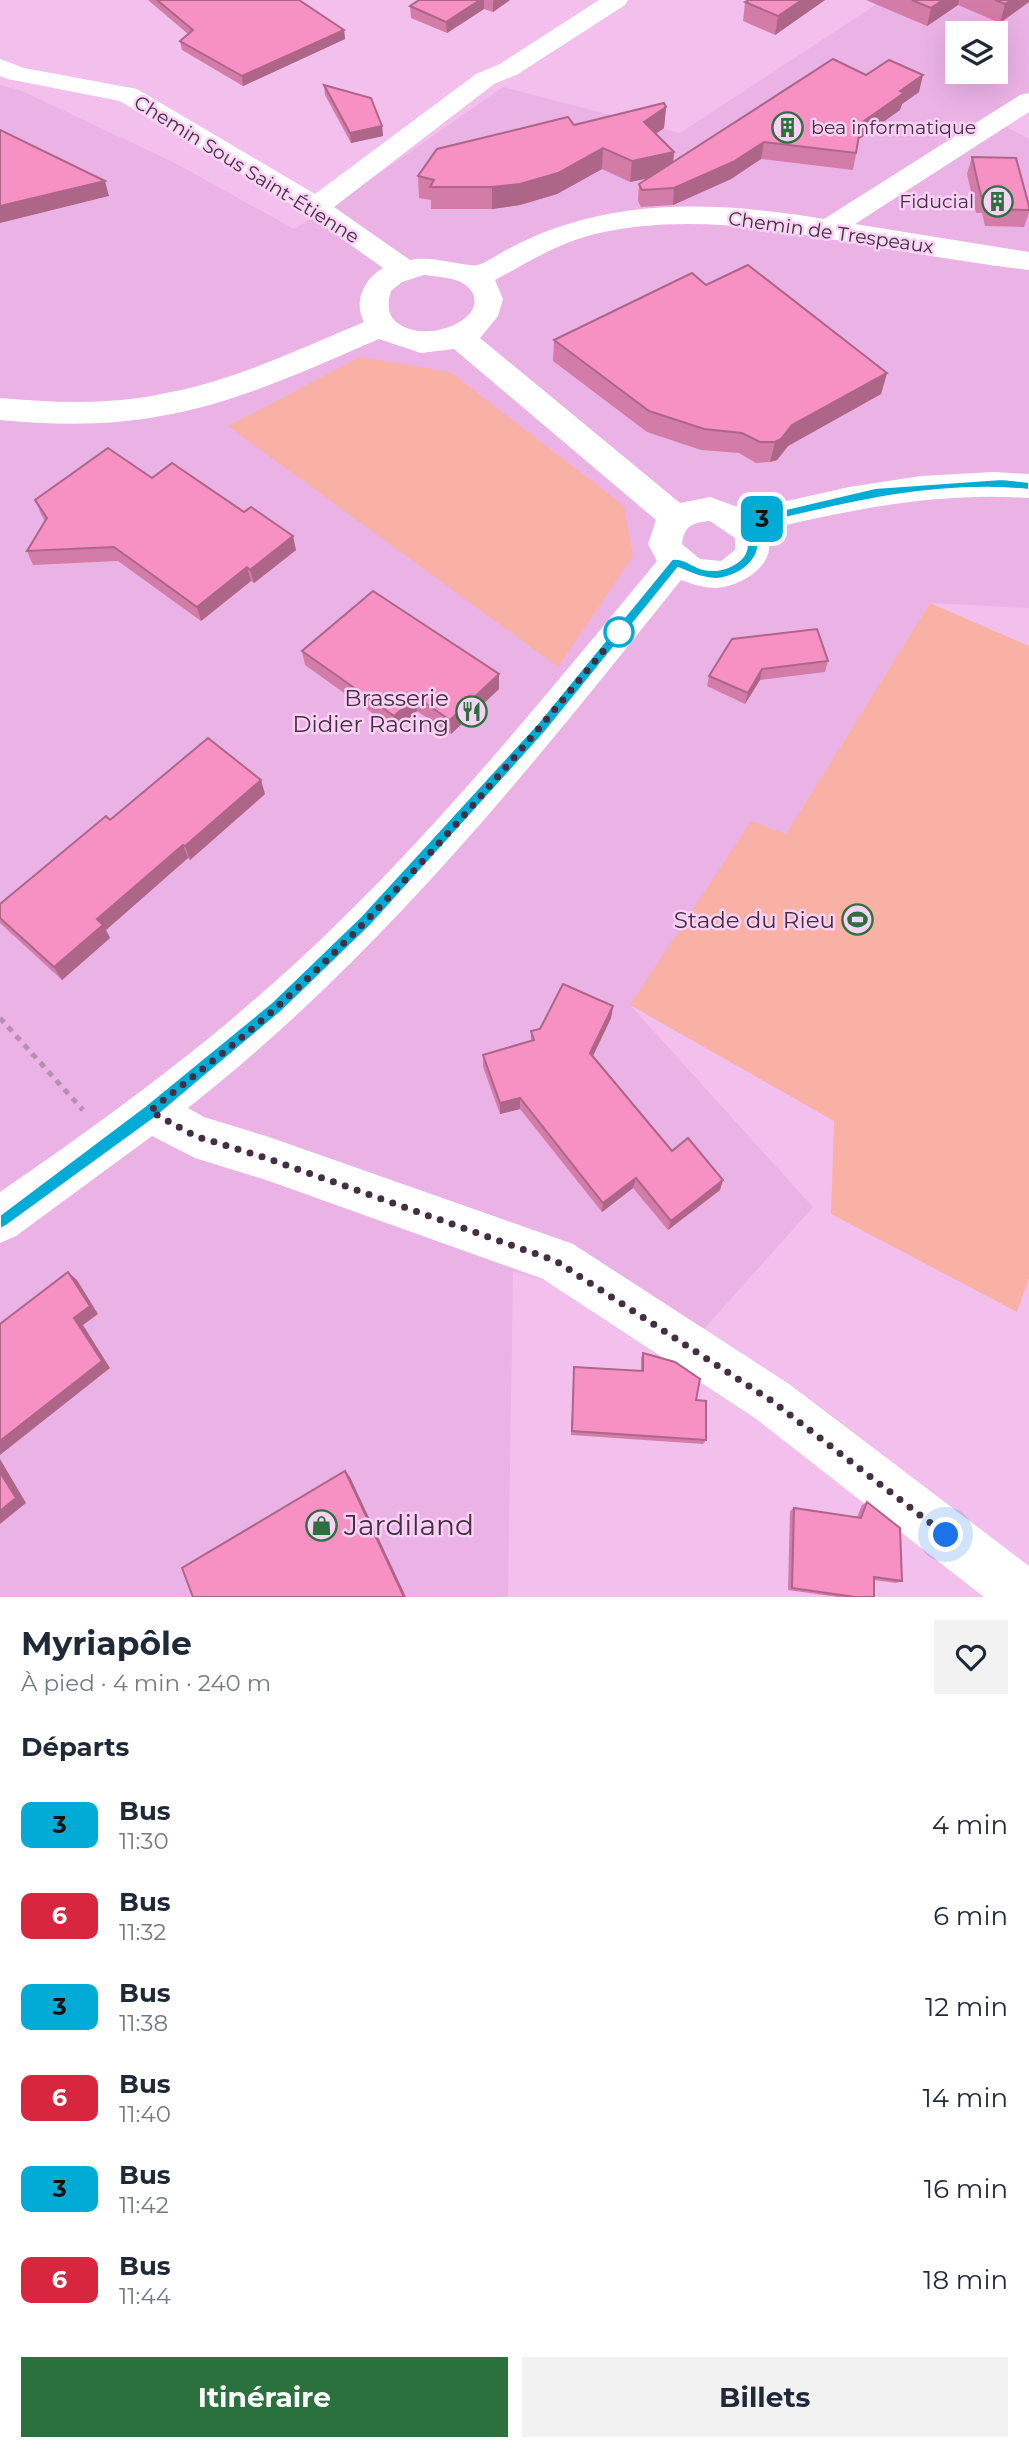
<!DOCTYPE html>
<html lang="fr">
<head>
<meta charset="utf-8">
<style>
  body { margin:0; font-family:Montserrat,sans-serif; background:#f2f2f3; color:#1f2937; height:100vh; display:flex; flex-direction:column; font-size:26px; white-space:nowrap }
  * { box-sizing:border-box; margin:0 }
  p { font-size:23px; color:#747a83 }
  .icon { flex:none; width:38px; height:38px; fill:none; stroke:currentColor; stroke-width:2; stroke-linecap:round; stroke-linejoin:round }
  .map { position:relative; height:1597px; overflow:hidden }
  .drawer { display:flex; flex-direction:column; background:#fff; flex:1 }
  .drawer>* { flex:none }
  .badge { padding:0 14px; border-radius:10px; font-size:24px; line-height:46px }
  .controls { position:absolute; left:945px; top:21px; display:grid; gap:14px }
  .controls a { display:grid; place-items:center; width:63px; height:63px; border-radius:0px; background:#fff; box-shadow:0 7px 28px #0002; font-size:35px }
  .you { position:absolute; width:35px; height:35px; margin:-18px; border:5px solid #fff; border-radius:50%; background:#1a73e8; box-shadow:0 0 0 10px #1a73e833 }
  .map>.badge { position:absolute; translate:-50% -50%; box-shadow:0 0 0 4px #fff }
  h2 { padding:0 21px; font-size:26px; line-height:63px }
  .round { display:grid; place-items:center; flex:none; width:74px; height:74px; border-radius:0px; background:#f2f2f3 }
  .head { display:flex; align-items:center; justify-content:space-between; height:119px; padding:0 21px }
  h1 { font-size:33px; font-weight:700; line-height:52px }
  .action { display:flex; gap:14px; margin-top:auto; padding:14px 21px }
  .action a { flex:1; height:80px; border-radius:0px; background:#2a713e; color:#fff; font-size:28px; font-weight:700; line-height:80px; text-align:center }
  .action a+a { background:#f2f2f3; color:#1f2937 }
  ul { padding:0; list-style:none }
  li { display:flex; align-items:center; gap:21px; height:91px; padding:0 21px }
  li div { flex:1 }
  li b { display:block; font-size:26px }
  li em { font-style:normal }
  li .badge { min-width:77px; font-weight:700; text-align:center }
  .map>svg:first-child { display:block }
  .built { fill:#ebb2e6; fill-rule:evenodd }
  .green { fill:#f9b1a5 }
  .lines { fill:none; stroke-linecap:round; stroke-linejoin:round }
  .path { stroke:#b78fb3; stroke-width:5; stroke-dasharray:6 6; stroke-linecap:butt }
  .minor { fill:#fff; fill-rule:evenodd }
  .wall { fill:#d47ca8 }
  .shaded-wall { fill:#ad6588 }
  .building { fill:#f790c3; stroke:#ad6588; stroke-width:2 }
  .line { fill:#00abd6; stroke:#fff; stroke-width:2 }
  .walk { stroke:#432f41; stroke-width:7; stroke-dasharray:0 12.6 }
  .stop-dot { fill:#fff; stroke:#00abd6; stroke-width:3.5 }
  .labels { text-anchor:middle; stroke-width:5; stroke-linejoin:round; paint-order:stroke }
  .far-poi-label { font-size:19px; fill:#432f41; stroke:#fbd1f6; text-anchor:start }
  .far-street-label { font-size:19px; fill:#432f41; stroke:#fbd1f6 }
  .poi-label { font-size:23px; fill:#432f41; stroke:#fbd1f6; text-anchor:end }
  .near-poi-label { font-size:28px; fill:#432f41; stroke:#fbd1f6; text-anchor:start }
</style>
</head>
<body>
<div class="map">
<svg width="1029" height="1597" viewBox="0 0 1029 1597">
  <rect width="100%" height="100%" fill="#f3c0ee"/>
  <path class="built" d="M883 0H1029V96L994 120 1029 139V608L930 603 786 834 630 1005 813 1207 705 1328 513 1271 508 1597H0V85L20 90 175 163 294 229 337 203 503 87 680 133ZM957 33H996V72H957Z"/>
  <g class="green">
    <polygon points="360,357 450,372 624,506 633,556 558,667 228,426"/>
    <polygon points="930,603 1029,646 1029,1278 1017,1312 831,1214 834,1121 630,1005 751,821 786,834"/>
  </g>
  <g class="lines">
    <polyline class="path" points="0,1018 83,1110"/>
    <path class="minor" d="M599 0H628L625 5 518 74 494 84 334 207 410 260C431 255 469 268 478 265 487 262 497 255 506 250 525 240 545 231 565 225 648 198 740 205 824 219L1020 95 1029 93V112L855 224 1029 252V270C960 262 891 249 824 238 747 225 668 216 591 235 557 244 525 264 495 280L503 299 498 316 480 338 680 503 710 497 746 510 849 487 921 476 993 472 1029 474V498C938 492 853 509 765 530 783 562 741 588 713 588 702 587 691 584 681 580 530 769 379 958 188 1108L204 1117 269 1137 573 1244 789 1384 1029 1566V1597H984L755 1418 543 1279 269 1181 195 1158 152 1136 16 1236 0 1243V1192C90 1130 179 1066 261 994 409 865 533 711 657 561L648 544 656 520 454 349 421 353 379 339C309 369 237 403 161 416 108 426 54 425 0 420V398C55 403 112 405 166 393 235 380 300 349 364 322 353 301 364 279 383 268L306 213 120 101 8 79 0 76V59L24 68 137 89 315 194 476 74 500 64ZM424 275C438 277 460 277 470 289 492 317 430 345 399 324 387 316 387 304 391 291L402 282ZM710 521 735 538V550L721 561 700 559 682 544C684 526 693 522 710 521Z"/>
  </g>
  <g class="wall">
    <polygon points="148,0 299,0 344,30 345,39 243,86 182,50 180,41 188,34"/>
    <polygon points="419,0 510,0 493,12 484,9 447,33 411,18 410,6"/>
    <polygon points="825,0 775,35 743,21 745,2"/>
    <polygon points="866,0 1029,0 1000,23 958,5 927,26"/>
    <polygon points="866,75 919,92 902,104 900,110 859,139 853,170 761,159 731,179 673,205 641,207 638,201 639,184 649,178 630,182 602,169 557,194 520,205 492,209 431,209 431,200 419,198 418,176 574,125 666,107 664,128 656,134 674,152 673,162"/>
    <polygon points="324,85 382,126 383,136 351,143 325,95"/>
    <polygon points="972,157 1029,206 1029,213 1024,227 985,226 982,213 976,213 967,174"/>
    <polygon points="706,285 887,373 881,394 788,446 777,460 770,462 756,463 739,453 701,450 647,432 553,361 554,340"/>
    <polygon points="152,478 296,550 254,583 251,581 201,621 118,561 33,565 27,551 45,521 41,514 35,500"/>
    <polygon points="302,651 499,674 499,689 451,734 417,711 396,730 305,665"/>
    <polygon points="828,661 825,672 760,680 745,704 707,686 709,676"/>
    <polygon points="265,794 190,860 188,858 106,930 110,938 62,980 0,923 0,904 110,820"/>
    <polygon points="613,1006 611,1018 593,1056 672,1151 720,1190 668,1230 633,1188 602,1212 520,1109 500,1114 483,1067 483,1055 531,1041 531,1031"/>
    <polygon points="643,1353 696,1400 706,1440 703,1444 571,1435 574,1367 641,1371 641,1358"/>
    <polygon points="867,1502 902,1581 896,1583 874,1580 874,1597 838,1597 788,1590 790,1511 794,1508 857,1517 862,1505"/>
  </g>
  <g class="shaded-wall">
    <polygon points="480,0 484,0 484,9 447,33 446,22"/>
    <polygon points="494,0 510,0 493,12 493,1"/>
    <polygon points="802,0 825,0 775,35 778,16"/>
    <polygon points="943,0 959,0 958,5 927,26 931,8"/>
    <polygon points="1011,0 1029,0 1029,2 1000,23 1005,4"/>
    <polygon points="344,30 345,39 243,86 242,76"/>
    <polygon points="923,75 919,92 902,104 900,110 858,140 861,123 900,91"/>
    <polygon points="666,107 664,128 642,143 644,122"/>
    <polygon points="382,126 383,136 351,143 350,133"/>
    <polygon points="764,142 761,159 731,179 673,205 674,188"/>
    <polygon points="603,148 602,169 557,194 520,205 492,209 492,187"/>
    <polygon points="674,152 672,173 630,182 632,161"/>
    <polygon points="105,181 109,196 0,223 0,206"/>
    <polygon points="887,373 881,394 788,446 777,460 770,462 775,442 792,425"/>
    <polygon points="293,536 296,550 254,583 250,570"/>
    <polygon points="247,567 251,581 201,621 197,607"/>
    <polygon points="762,669 760,680 745,704 748,693"/>
    <polygon points="499,674 499,689 451,734 450,720"/>
    <polygon points="416,697 417,711 396,730 394,716"/>
    <polygon points="261,780 265,794 190,860 185,846"/>
    <polygon points="183,845 188,858 106,930 110,938 62,980 54,967 97,919"/>
    <polygon points="613,1006 611,1018 589,1064 590,1053"/>
    <polygon points="520,1098 520,1109 500,1114 500,1103"/>
    <polygon points="636,1178 633,1188 602,1212 603,1203"/>
    <polygon points="723,1180 720,1190 668,1230 671,1221"/>
    <polygon points="68,1272 77,1280 98,1314 83,1325 110,1368 0,1455 0,1441 74,1318"/>
    <polygon points="0,1459 26,1503 0,1524"/>
    <polygon points="345,1471 350,1477 406,1597 404,1597"/>
  </g>
  <g class="building">
    <polygon points="157,0 299,0 344,30 242,76 180,41 193,30"/>
    <polygon points="419,0 480,0 446,22 410,6"/>
    <polygon points="749,0 802,0 778,16 745,2"/>
    <polygon points="912,0 943,0 931,8"/>
    <polygon points="995,0 1011,0 1005,4"/>
    <polygon points="833,59 866,75 889,60 923,75 900,91 904,93 861,123 856,153 764,142 733,162 674,188 642,190 639,184"/>
    <polygon points="324,85 371,98 382,126 350,133"/>
    <polygon points="664,103 666,107 644,122 674,152 632,161 603,148 558,173 520,184 492,187 430,187 434,180 418,176 437,149 568,117 574,125"/>
    <polygon points="0,130 105,181 0,206"/>
    <polygon points="972,157 1016,158 1029,206 1029,210 990,209 988,196 981,196"/>
    <polygon points="748,265 887,373 792,425 781,439 775,442 760,442 742,433 704,429 649,411 554,340 692,273 706,285"/>
    <polygon points="108,448 152,478 172,463 244,512 251,507 293,536 250,570 247,567 197,607 114,547 27,551 47,518 35,500"/>
    <polygon points="373,591 499,674 450,720 416,697 394,716 302,651"/>
    <polygon points="817,629 828,661 762,669 748,693 709,676 732,639"/>
    <polygon points="208,738 261,780 185,846 183,845 97,919 103,925 54,967 0,918 0,904 106,816 110,820"/>
    <polygon points="563,984 613,1006 590,1053 672,1151 688,1138 723,1180 671,1221 636,1178 603,1203 520,1098 500,1103 483,1055 534,1040 531,1031 540,1029"/>
    <polygon points="68,1272 90,1306 74,1318 102,1361 0,1441 0,1324"/>
    <polygon points="643,1353 675,1362 700,1379 696,1400 706,1401 706,1440 572,1431 574,1367 643,1371"/>
    <polygon points="345,1471 404,1597 193,1597 182,1568"/>
    <polygon points="0,1472 16,1498 0,1511"/>
    <polygon points="867,1502 900,1528 902,1581 874,1577 874,1597 855,1597 792,1588 794,1508 861,1518"/>
  </g>
  <path class="line" d="M1002 479 1029 482V490C935 480 842 504 752 526 771 553 743 577 716 579 702 579 691 573 678 568L546 731 371 925 282 1011 156 1117 6 1226 0 1229V1215L145 1106 272 1002 361 916 537 724 672 559C683 557 692 566 703 569 720 573 747 564 747 544 747 536 742 530 738 523L744 519 875 488Z"/>
  <g class="lines">
    <path class="walk" d="M619 632C512 762 403 892 278 1006 237 1043 193 1076 150 1111L195 1136 269 1159 556 1261 772 1401 946 1535"/>
  </g>
  <defs>
    <symbol id="building-ring" viewBox="-11 -11 22 22"><circle r="9.5" fill="#fbd1f6" stroke="#2a713e" stroke-width="1.5"/><path d="M-4-6H4V6H1V3H-1V6H-4ZM-2.5-4.3h1.7v1.8h-1.7ZM.8-4.3h1.7v1.8H.8ZM-2.5-1h1.7V.8h-1.7ZM.8-1h1.7V.8H.8Z" fill="#2a713e"/></symbol>
    <symbol id="restaurant-ring" viewBox="-11 -11 22 22"><circle r="9.5" fill="#fbd1f6" stroke="#2a713e" stroke-width="1.5"/><path d="M-5-6h1v4h1v-4h1v4h1v-4h1v5L-1.5 .5V6h-2V.5L-5-1ZM5-6V6H3V1.5H1.5Q1.5-4 5-6Z" fill="#2a713e"/></symbol>
    <symbol id="stadium-ring" viewBox="-11 -11 22 22"><circle r="9.5" fill="#fbd1f6" stroke="#2a713e" stroke-width="1.5"/><path d="M0-5a6.5 5 0 1 0 0 10a6.5 5 0 1 0 0-10ZM-3.5-1.8h7v3.6h-7Z" fill="#2a713e"/></symbol>
    <symbol id="shop-ring" viewBox="-11 -11 22 22"><circle r="9.5" fill="#fbd1f6" stroke="#2a713e" stroke-width="1.5"/><path d="M-5-2.5h2.3a2.7 3.5 0 0 1 5.4 0H5L5.5 6h-11ZM-1.5-2.5h3a1.5 2.3 0 0 0-3 0Z" fill="#2a713e"/></symbol>
  </defs>
  <g fill-rule="evenodd">
    <use href="#building-ring" x="770" y="110" width="35" height="35"/>
    <use href="#building-ring" x="980" y="184" width="35" height="35"/>
    <use href="#restaurant-ring" x="454" y="694" width="35" height="35"/>
    <use href="#stadium-ring" x="840" y="902" width="35" height="35"/>
    <use href="#shop-ring" x="304" y="1508" width="35" height="35"/>
  </g>
  <circle class="stop-dot" cx="619" cy="632" r="14"/>
  <g class="labels">
    <g class="far-poi-label">
      <text x="811" y="134">bea informatique</text>
      <text x="974" y="208" text-anchor="end">Fiducial</text>
    </g>
    <g class="far-street-label">
      <text transform="translate(247 169) rotate(32)" y="7">Chemin Sous Saint-Étienne</text>
      <text transform="translate(831 232) rotate(8)" y="7">Chemin de Trespeaux</text>
    </g>
    <g class="poi-label">
      <text x="449" y="706">Brasserie<tspan x="449" dy="26">Didier Racing</tspan></text>
      <text x="835" y="928">Stade du Rieu</text>
    </g>
    <g class="near-poi-label">
      <text x="344" y="1535">Jardiland</text>
    </g>
  </g>
</svg>
<div class="controls">
<a><svg class="icon" aria-label="layers" viewBox="0 0 24 24"><path d="M12 4l9 5-9 5-9-5zM3 14l9 5 9-5"/></svg></a>
</div>
<div class="you" style="left:946px;top:1535px"></div>
<b class="badge" style="left:762px;top:519px;background:#00abd6;color:#111">3</b>
</div>
<section class="drawer">
<div class="head"><div><h1>Myriapôle</h1><p>À pied · 4 min · 240 m</p></div><a class="round"><svg class="icon" aria-label="heart" viewBox="0 0 24 24"><path d="M12 20l-8-8c-3-5 5-10 8-4 3-6 11-1 8 4z"/></svg></a></div>
<h2>Départs</h2>
<ul>
<li><span class="badge" style="background:#00abd6;color:#111">3</span><div><b>Bus</b><p>11:30</p></div><em>4 min</em></li>
<li><span class="badge" style="background:#d7263d;color:#fff">6</span><div><b>Bus</b><p>11:32</p></div><em>6 min</em></li>
<li><span class="badge" style="background:#00abd6;color:#111">3</span><div><b>Bus</b><p>11:38</p></div><em>12 min</em></li>
<li><span class="badge" style="background:#d7263d;color:#fff">6</span><div><b>Bus</b><p>11:40</p></div><em>14 min</em></li>
<li><span class="badge" style="background:#00abd6;color:#111">3</span><div><b>Bus</b><p>11:42</p></div><em>16 min</em></li>
<li><span class="badge" style="background:#d7263d;color:#fff">6</span><div><b>Bus</b><p>11:44</p></div><em>18 min</em></li>
</ul>
<div class="action"><a>Itinéraire</a><a>Billets</a></div>
</section>
</body>
</html>
